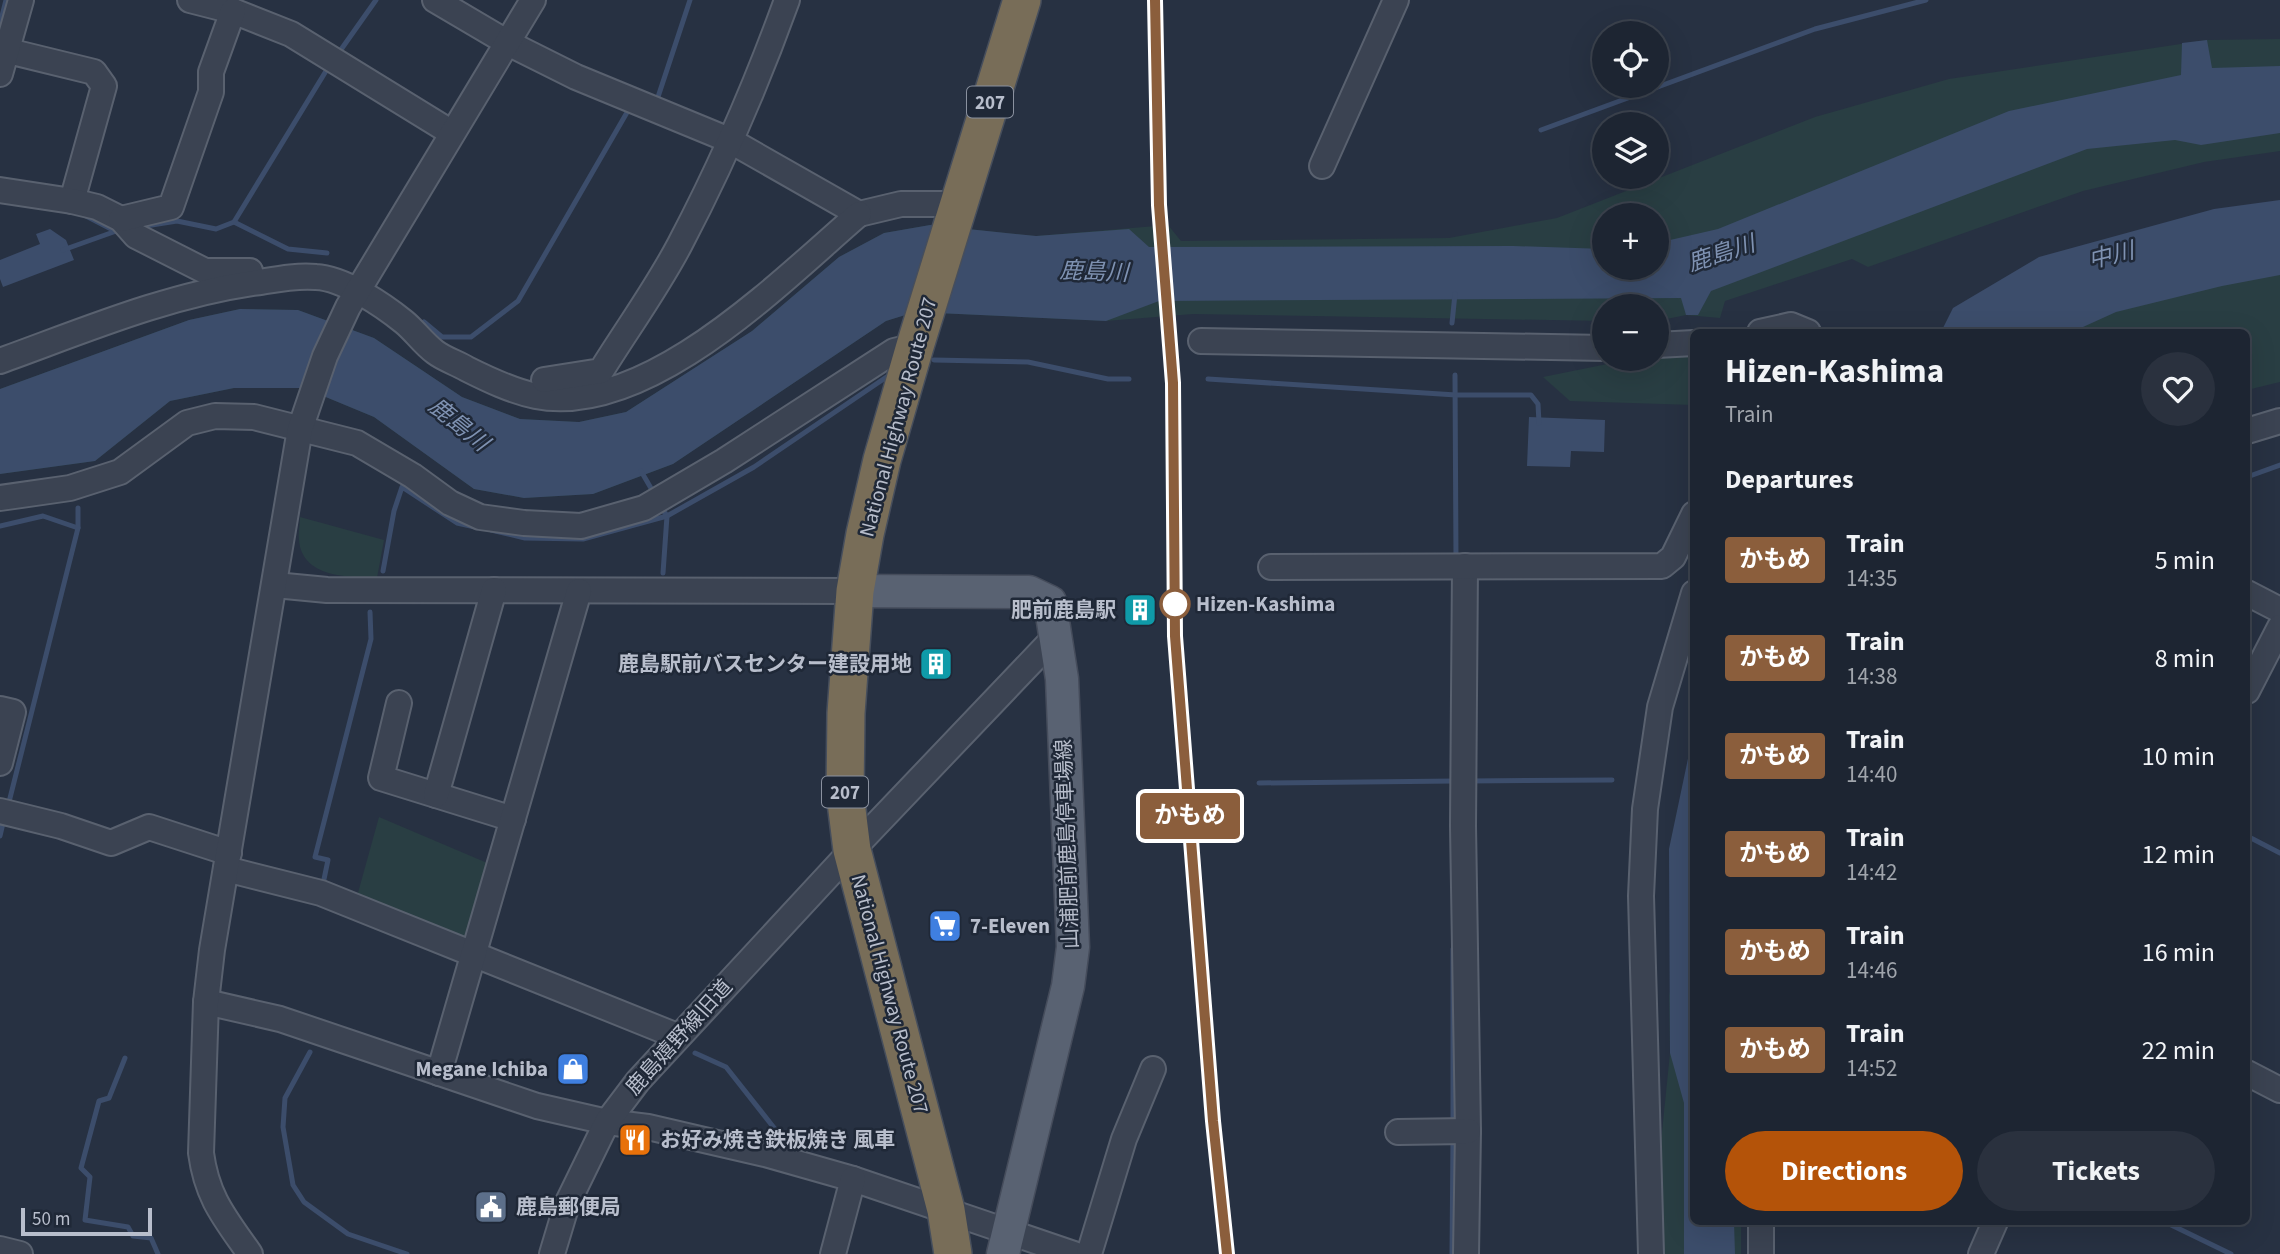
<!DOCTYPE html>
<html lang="en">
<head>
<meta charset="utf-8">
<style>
  body { margin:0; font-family:"Source Sans 3","Noto Sans JP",sans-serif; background:#2a313e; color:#f1f3f6; height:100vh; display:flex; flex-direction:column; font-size:26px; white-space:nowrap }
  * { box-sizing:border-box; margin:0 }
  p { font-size:23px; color:#a0a5ac }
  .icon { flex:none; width:38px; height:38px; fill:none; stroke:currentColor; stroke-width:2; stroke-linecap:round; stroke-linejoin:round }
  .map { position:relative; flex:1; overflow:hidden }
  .sheet { position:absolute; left:1690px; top:329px; width:560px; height:896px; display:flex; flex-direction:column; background:#1d2532; border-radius:10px; box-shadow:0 7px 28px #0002,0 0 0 2px #3b424d }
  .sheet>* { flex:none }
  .badge { padding:0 14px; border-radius:5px; font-size:24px; line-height:46px }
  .buttons { position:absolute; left:1592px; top:21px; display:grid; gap:14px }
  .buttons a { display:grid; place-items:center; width:77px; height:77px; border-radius:50%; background:#1d2532; box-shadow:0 7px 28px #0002,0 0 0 2px #3b424d; font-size:35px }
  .scale { position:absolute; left:21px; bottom:18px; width:131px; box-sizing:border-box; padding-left:7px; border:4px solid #b8becc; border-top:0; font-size:19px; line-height:24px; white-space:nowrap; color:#b8becc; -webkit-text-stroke:5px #1f2837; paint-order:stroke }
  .map>.badge { position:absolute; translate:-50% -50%; box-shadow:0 0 0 4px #fff }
  h2 { padding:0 35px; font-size:26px; line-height:63px }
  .round { display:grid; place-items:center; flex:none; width:74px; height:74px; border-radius:37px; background:#2a313e }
  .summary { display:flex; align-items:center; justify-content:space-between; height:119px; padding:0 35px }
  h1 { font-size:33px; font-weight:700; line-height:52px }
  .primary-button { display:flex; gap:14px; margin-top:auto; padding:14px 35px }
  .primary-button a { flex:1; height:80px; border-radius:42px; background:#b45309; color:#fff; font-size:28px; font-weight:700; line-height:80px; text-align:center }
  .primary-button a+a { background:#2a313e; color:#f1f3f6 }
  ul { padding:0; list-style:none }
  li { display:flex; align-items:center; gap:21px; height:98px; padding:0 35px }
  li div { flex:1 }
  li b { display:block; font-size:26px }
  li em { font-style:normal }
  li .badge { min-width:77px; font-weight:700; text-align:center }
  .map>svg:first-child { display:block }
  .green { fill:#293e43 }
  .water { fill:#3c4d6b }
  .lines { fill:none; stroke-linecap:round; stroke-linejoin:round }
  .stream { stroke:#3c4d6b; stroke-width:5 }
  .minor-casing { stroke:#59616f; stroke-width:28 }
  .major-casing { stroke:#454c5b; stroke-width:35 }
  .highway-casing { stroke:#464e5c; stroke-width:40 }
  .minor { stroke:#3b4352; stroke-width:24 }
  .major { stroke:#596272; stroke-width:32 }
  .highway { stroke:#786d58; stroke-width:37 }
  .rail-casing { stroke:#5d6779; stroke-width:8 }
  .rail { stroke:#1f2837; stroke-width:5; stroke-dasharray:16; stroke-linecap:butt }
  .line-casing { stroke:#fff; stroke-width:16 }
  .line { stroke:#8b5e3c; stroke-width:10 }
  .stop-dot { fill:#fff; stroke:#8b5e3c; stroke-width:3.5 }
  .labels { text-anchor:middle; stroke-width:5; stroke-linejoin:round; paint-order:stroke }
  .shield { fill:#1f2837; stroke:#8a919f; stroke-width:2 }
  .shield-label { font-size:19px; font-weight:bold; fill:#b8becc }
  .street-label { font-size:21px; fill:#b8becc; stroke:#1f2837 }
  .stop-label { font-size:21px; font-weight:bold; fill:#b8becc; stroke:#1f2837; text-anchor:start }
  .poi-label { font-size:21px; font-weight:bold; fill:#b8becc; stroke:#1f2837; text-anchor:end }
  .water-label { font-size:23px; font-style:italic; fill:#7f92b2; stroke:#1f2837 }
</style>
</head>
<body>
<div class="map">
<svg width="2280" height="1254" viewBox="0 0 2280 1254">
  <rect width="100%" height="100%" fill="#273142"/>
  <g class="green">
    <polygon points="2280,39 2280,85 1657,257 1657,215 1605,215 1605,264 969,247 574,455 407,374 0,389 189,320 240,309 298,310 374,338 462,397 520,419 579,422 626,412 752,331 839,257 884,233 930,225 1036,236 1168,225 1181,241 1449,238 1557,218 1815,117 1949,79 2207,40"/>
    <polygon points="2280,113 2280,151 2204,162 2083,191 1868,267 1852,259 1725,301 1720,318 1686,315 1657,321 1657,306 1605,306 1605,321 1193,314 1106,321 915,312 886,321 673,464 593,494 524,498 474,489 374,417 304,388 234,388 170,401 95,461 0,474 0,440 251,358 524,480 846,307 1676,282 2070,135"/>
    <polygon points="2280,239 2280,382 2247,390 2247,332 1988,332"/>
    <polygon points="1657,356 1694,356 1694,405 1570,401 1543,377 1632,359 1657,359"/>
    <path d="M300 517 384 540 377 578C349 577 302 578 299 540 298 533 300 525 300 517Z"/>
    <polygon points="379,817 492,865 468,944 356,900"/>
    <polygon points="1669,991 1694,1111 1694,1222 1701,1254 1664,1254 1661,1142 1670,1053"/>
    <polygon points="1722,1222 1741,1222 1741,1254 1724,1254"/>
  </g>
  <g class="water">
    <polygon points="2207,40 2212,68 2280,66 2280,133 2201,145 2175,140 2087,149 1711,291 1698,315 1686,315 1681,298 1159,301 1106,321 915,312 886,321 673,464 593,494 524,498 474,489 374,417 304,388 234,388 170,401 95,461 0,474 0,389 189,320 240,309 298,310 374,338 462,397 520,419 579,422 626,412 752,331 839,257 884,233 930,225 1036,236 1129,229 1149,247 1513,246 1605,249 1605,268 1657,268 1657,243 1718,229 2009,111 2181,75 2182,43"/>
    <polygon points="2280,200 2280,275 2222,286 2116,312 2072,332 1941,332 1953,308 2039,257 2214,209"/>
    <polygon points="50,229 66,240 74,260 3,287 0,279 0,260 40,244 36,234"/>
    <polygon points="1529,417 1605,420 1604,452 1571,451 1570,467 1527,466"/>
    <polygon points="1694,730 1694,1222 1734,1222 1735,1254 1684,1254 1684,1103 1670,1053 1669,849"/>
  </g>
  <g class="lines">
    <g class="stream">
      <polyline points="0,24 6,0"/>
      <polyline points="340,51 376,0"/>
      <polyline points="657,100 690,0"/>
      <polyline points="1541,130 1815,29 1926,0"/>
      <polyline points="86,216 115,231"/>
      <polyline points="234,222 288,249 327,253"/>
      <polyline points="139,227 177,221 216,229 234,222 326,71"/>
      <polyline points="63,250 119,230"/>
      <polyline points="424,322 442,337 471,337 518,301 629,109 633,111"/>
      <polyline points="1452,323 1455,294"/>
      <polyline points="934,360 1028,362 1108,379 1129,379"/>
      <polyline points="1455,375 1456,561"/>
      <polyline points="1208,379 1456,395 1531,395 1538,404 1539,423"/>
      <polyline points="641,471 652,490"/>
      <polyline points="2247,477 2280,465"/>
      <polyline points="663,510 667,516 663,573"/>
      <polyline points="0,526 43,516 78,528"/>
      <polyline points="491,530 525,538 583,539 667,516 754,467 888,376"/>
      <polyline points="383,571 394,511 402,487 457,523 475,527"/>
      <polyline points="1468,781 1612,780"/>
      <polyline points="1259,783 1455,781"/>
      <polyline points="8,806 78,528 78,508"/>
      <polyline points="0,836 4,819"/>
      <polyline points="2247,836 2280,853"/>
      <polyline points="323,884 328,860 315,857 371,639 370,612"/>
      <polyline points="1453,949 1453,1125"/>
      <polyline points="310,1052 285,1098 283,1127 293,1185 304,1202 348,1234 407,1254"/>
      <polyline points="695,1053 726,1067 786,1143"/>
      <polyline points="125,1058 109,1098 99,1101 81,1168 90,1177 85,1220 128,1227 133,1236 151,1238 158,1254"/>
      <polyline points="2165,1222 2231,1254"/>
      <polyline points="1452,1254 1453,1138"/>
    </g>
    <defs>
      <g id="minor">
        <polyline points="190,0 233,11 291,34 452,133"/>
        <polyline points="435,0 508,43 576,77 729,140 859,214 901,204 959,204"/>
        <polyline points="0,49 94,72 104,86 72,201"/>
        <polyline points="0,74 21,0"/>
        <polyline points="1322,166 1396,0"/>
        <polyline points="0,190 72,201 97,207 121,219 136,236 205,271 250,271"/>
        <polyline points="121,219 171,207 211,92 211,72 233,11"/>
        <polyline points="1760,332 1791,325 1808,332"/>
        <polyline points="1201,341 1605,348"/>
        <polyline points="1657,345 1694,343"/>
        <path d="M0 361C83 331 165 296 253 283 273 280 295 275 316 277 343 278 383 305 404 322 415 331 423 343 435 352 444 359 457 363 467 369 489 380 512 391 536 396 647 418 781 281 859 214"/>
        <path d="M544 380 601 371C627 329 657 288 680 244 721 166 757 83 787 0"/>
        <polyline points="2247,431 2280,421"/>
        <polyline points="0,498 70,488 120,472 187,423 215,416 254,417 357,443 413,476 450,503 480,517 524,523 581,526 644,508 724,461 894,351 915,346"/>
        <polyline points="1465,566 1463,826 1468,1131 1466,1254"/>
        <polyline points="1271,567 1662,566 1673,557 1694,514"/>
        <polyline points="275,585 327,590 855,591"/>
        <polyline points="2247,593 2280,610"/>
        <polyline points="2247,691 2280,627"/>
        <polyline points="399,703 381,778 513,819"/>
        <polyline points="0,709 13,712 0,763"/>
        <polyline points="436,795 494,590"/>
        <polyline points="0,811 61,826 111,843 149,827 229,853"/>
        <polyline points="226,869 321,893 677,1036"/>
        <polyline points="206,1002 280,1019 537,1106 607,1122 648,1127 765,1154 853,1179 1074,1254"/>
        <polyline points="439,1073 579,591"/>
        <polyline points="2247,1073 2280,1090"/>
        <polyline points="1398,1132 1468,1131"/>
        <polyline points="0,1249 20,1254"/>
        <path d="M250 1254C225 1218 207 1198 201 1153L206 1002 212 950 300 429 325 356 348 307 533 0"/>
        <polyline points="552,1254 567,1204 607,1122 638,1081 852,850 1056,636"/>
        <polyline points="833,1254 853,1179"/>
        <polyline points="1089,1254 1124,1139 1153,1069"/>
        <polyline points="1651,1254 1641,896 1645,809 1660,707 1694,593"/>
        <polyline points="1761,1254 1761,1222"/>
        <polyline points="1981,1254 1995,1222"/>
      </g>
      <polyline id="major" points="855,591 1029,592 1050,602 1062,679 1073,947 1068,986 1003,1254"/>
      <polyline id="highway" points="953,1254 946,1210 852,850 845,794 846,713 855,591 865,534 882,460 915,346 1022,0"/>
    </defs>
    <use href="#minor" class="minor-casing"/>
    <use href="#major" class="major-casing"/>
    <use href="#highway" class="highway-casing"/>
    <use href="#minor" class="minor"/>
    <use href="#major" class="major"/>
    <use href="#highway" class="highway"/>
    <defs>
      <polyline id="rail" points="1155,0 1159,205 1173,383 1175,636 1213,1121 1227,1254"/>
    </defs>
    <use href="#rail" class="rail-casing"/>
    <use href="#rail" class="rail"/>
  </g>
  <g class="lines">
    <defs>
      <polyline id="line" points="1155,0 1159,205 1173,383 1175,636 1213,1121 1227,1254"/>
    </defs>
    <use href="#line" class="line-casing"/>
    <use href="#line" class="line"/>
  </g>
  <defs>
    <symbol id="building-square" viewBox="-11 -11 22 22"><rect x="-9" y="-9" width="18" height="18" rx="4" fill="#0f9aa8" stroke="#1f2837"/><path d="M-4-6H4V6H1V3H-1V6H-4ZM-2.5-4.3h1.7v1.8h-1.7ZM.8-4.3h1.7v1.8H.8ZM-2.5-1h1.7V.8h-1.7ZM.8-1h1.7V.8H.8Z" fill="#fff"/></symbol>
    <symbol id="supermarket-square" viewBox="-11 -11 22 22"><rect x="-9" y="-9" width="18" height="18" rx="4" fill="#3f7fe0" stroke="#1f2837"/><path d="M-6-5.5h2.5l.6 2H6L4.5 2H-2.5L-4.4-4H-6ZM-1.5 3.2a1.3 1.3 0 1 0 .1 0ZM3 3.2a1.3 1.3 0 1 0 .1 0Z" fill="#fff"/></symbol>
    <symbol id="shop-square" viewBox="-11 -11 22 22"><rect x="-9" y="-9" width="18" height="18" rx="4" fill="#3f7fe0" stroke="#1f2837"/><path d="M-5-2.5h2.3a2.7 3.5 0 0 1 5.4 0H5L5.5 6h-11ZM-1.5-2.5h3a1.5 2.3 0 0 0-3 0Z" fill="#fff"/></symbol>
    <symbol id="restaurant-square" viewBox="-11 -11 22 22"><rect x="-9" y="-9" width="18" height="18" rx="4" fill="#e8710a" stroke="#1f2837"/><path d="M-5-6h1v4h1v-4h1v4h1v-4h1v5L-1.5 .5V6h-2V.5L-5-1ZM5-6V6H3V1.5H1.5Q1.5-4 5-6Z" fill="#fff"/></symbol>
    <symbol id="civic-square" viewBox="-11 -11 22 22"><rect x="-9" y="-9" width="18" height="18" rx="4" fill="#5c6f8a" stroke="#1f2837"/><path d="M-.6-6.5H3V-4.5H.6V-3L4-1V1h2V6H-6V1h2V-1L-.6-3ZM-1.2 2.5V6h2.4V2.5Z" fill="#fff"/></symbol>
  </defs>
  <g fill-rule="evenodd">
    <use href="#building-square" x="1121" y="591" width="38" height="38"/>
    <use href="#building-square" x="917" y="645" width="38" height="38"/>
    <use href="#supermarket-square" x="926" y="907" width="38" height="38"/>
    <use href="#shop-square" x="554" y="1050" width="38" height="38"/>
    <use href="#restaurant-square" x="616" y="1121" width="38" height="38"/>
    <use href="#civic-square" x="472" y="1188" width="38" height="38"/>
  </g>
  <circle class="stop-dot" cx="1175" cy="604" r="14"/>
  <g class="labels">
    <g class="shield">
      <rect x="967" y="86.5" width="46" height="31" rx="5"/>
      <rect x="822" y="776.5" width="46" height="31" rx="5"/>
    </g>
    <g class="shield-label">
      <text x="990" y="109">207</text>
      <text x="845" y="799">207</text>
    </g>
    <g class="street-label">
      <text transform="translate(898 417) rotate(-75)" y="7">National Highway Route 207</text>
      <text transform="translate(1067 844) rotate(-92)" y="7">山浦肥前鹿島停車場線</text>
      <text transform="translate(890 994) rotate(75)" y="7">National Highway Route 207</text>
      <text transform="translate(679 1037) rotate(-48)" y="7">鹿島嬉野線旧道</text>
    </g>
    <g class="stop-label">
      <text x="1196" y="611">Hizen-Kashima</text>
    </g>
    <g class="poi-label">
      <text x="1116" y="617">肥前鹿島駅</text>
      <text x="912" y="671">鹿島駅前バスセンター建設用地</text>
      <text x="970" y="933" text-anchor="start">7-Eleven</text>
      <text x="548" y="1076">Megane Ichiba</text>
      <text x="660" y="1147" text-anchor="start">お好み焼き鉄板焼き 風車</text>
      <text x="516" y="1214" text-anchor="start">鹿島郵便局</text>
    </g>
    <g class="water-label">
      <text transform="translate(1721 253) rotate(-18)" y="8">鹿島川</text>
      <text transform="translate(2111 255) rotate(-14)" y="8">中川</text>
      <text transform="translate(1094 271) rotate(2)" y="8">鹿島川</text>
      <text transform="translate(459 424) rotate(39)" y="8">鹿島川</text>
    </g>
  </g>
</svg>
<div class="buttons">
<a><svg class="icon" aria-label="locate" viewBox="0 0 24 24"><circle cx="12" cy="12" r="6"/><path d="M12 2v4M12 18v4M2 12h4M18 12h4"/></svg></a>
<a><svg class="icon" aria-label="layers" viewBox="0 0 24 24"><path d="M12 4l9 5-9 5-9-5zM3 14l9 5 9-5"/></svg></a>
<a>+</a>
<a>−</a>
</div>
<div class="scale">50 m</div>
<b class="badge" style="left:1190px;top:816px;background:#8b5e3c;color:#fff">かもめ</b>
<section class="sheet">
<div class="summary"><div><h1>Hizen-Kashima</h1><p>Train</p></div><a class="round"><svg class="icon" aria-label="heart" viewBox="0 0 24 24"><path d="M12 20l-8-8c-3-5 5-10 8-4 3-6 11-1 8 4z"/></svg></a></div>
<h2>Departures</h2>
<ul>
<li><span class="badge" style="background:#8b5e3c;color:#fff">かもめ</span><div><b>Train</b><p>14:35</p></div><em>5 min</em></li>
<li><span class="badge" style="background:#8b5e3c;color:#fff">かもめ</span><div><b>Train</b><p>14:38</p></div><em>8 min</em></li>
<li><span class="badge" style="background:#8b5e3c;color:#fff">かもめ</span><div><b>Train</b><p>14:40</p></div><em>10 min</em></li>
<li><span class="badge" style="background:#8b5e3c;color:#fff">かもめ</span><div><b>Train</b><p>14:42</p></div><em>12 min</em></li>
<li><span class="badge" style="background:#8b5e3c;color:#fff">かもめ</span><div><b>Train</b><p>14:46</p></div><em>16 min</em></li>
<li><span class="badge" style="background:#8b5e3c;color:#fff">かもめ</span><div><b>Train</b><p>14:52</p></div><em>22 min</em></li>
</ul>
<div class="primary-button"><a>Directions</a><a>Tickets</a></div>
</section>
</div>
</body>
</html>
